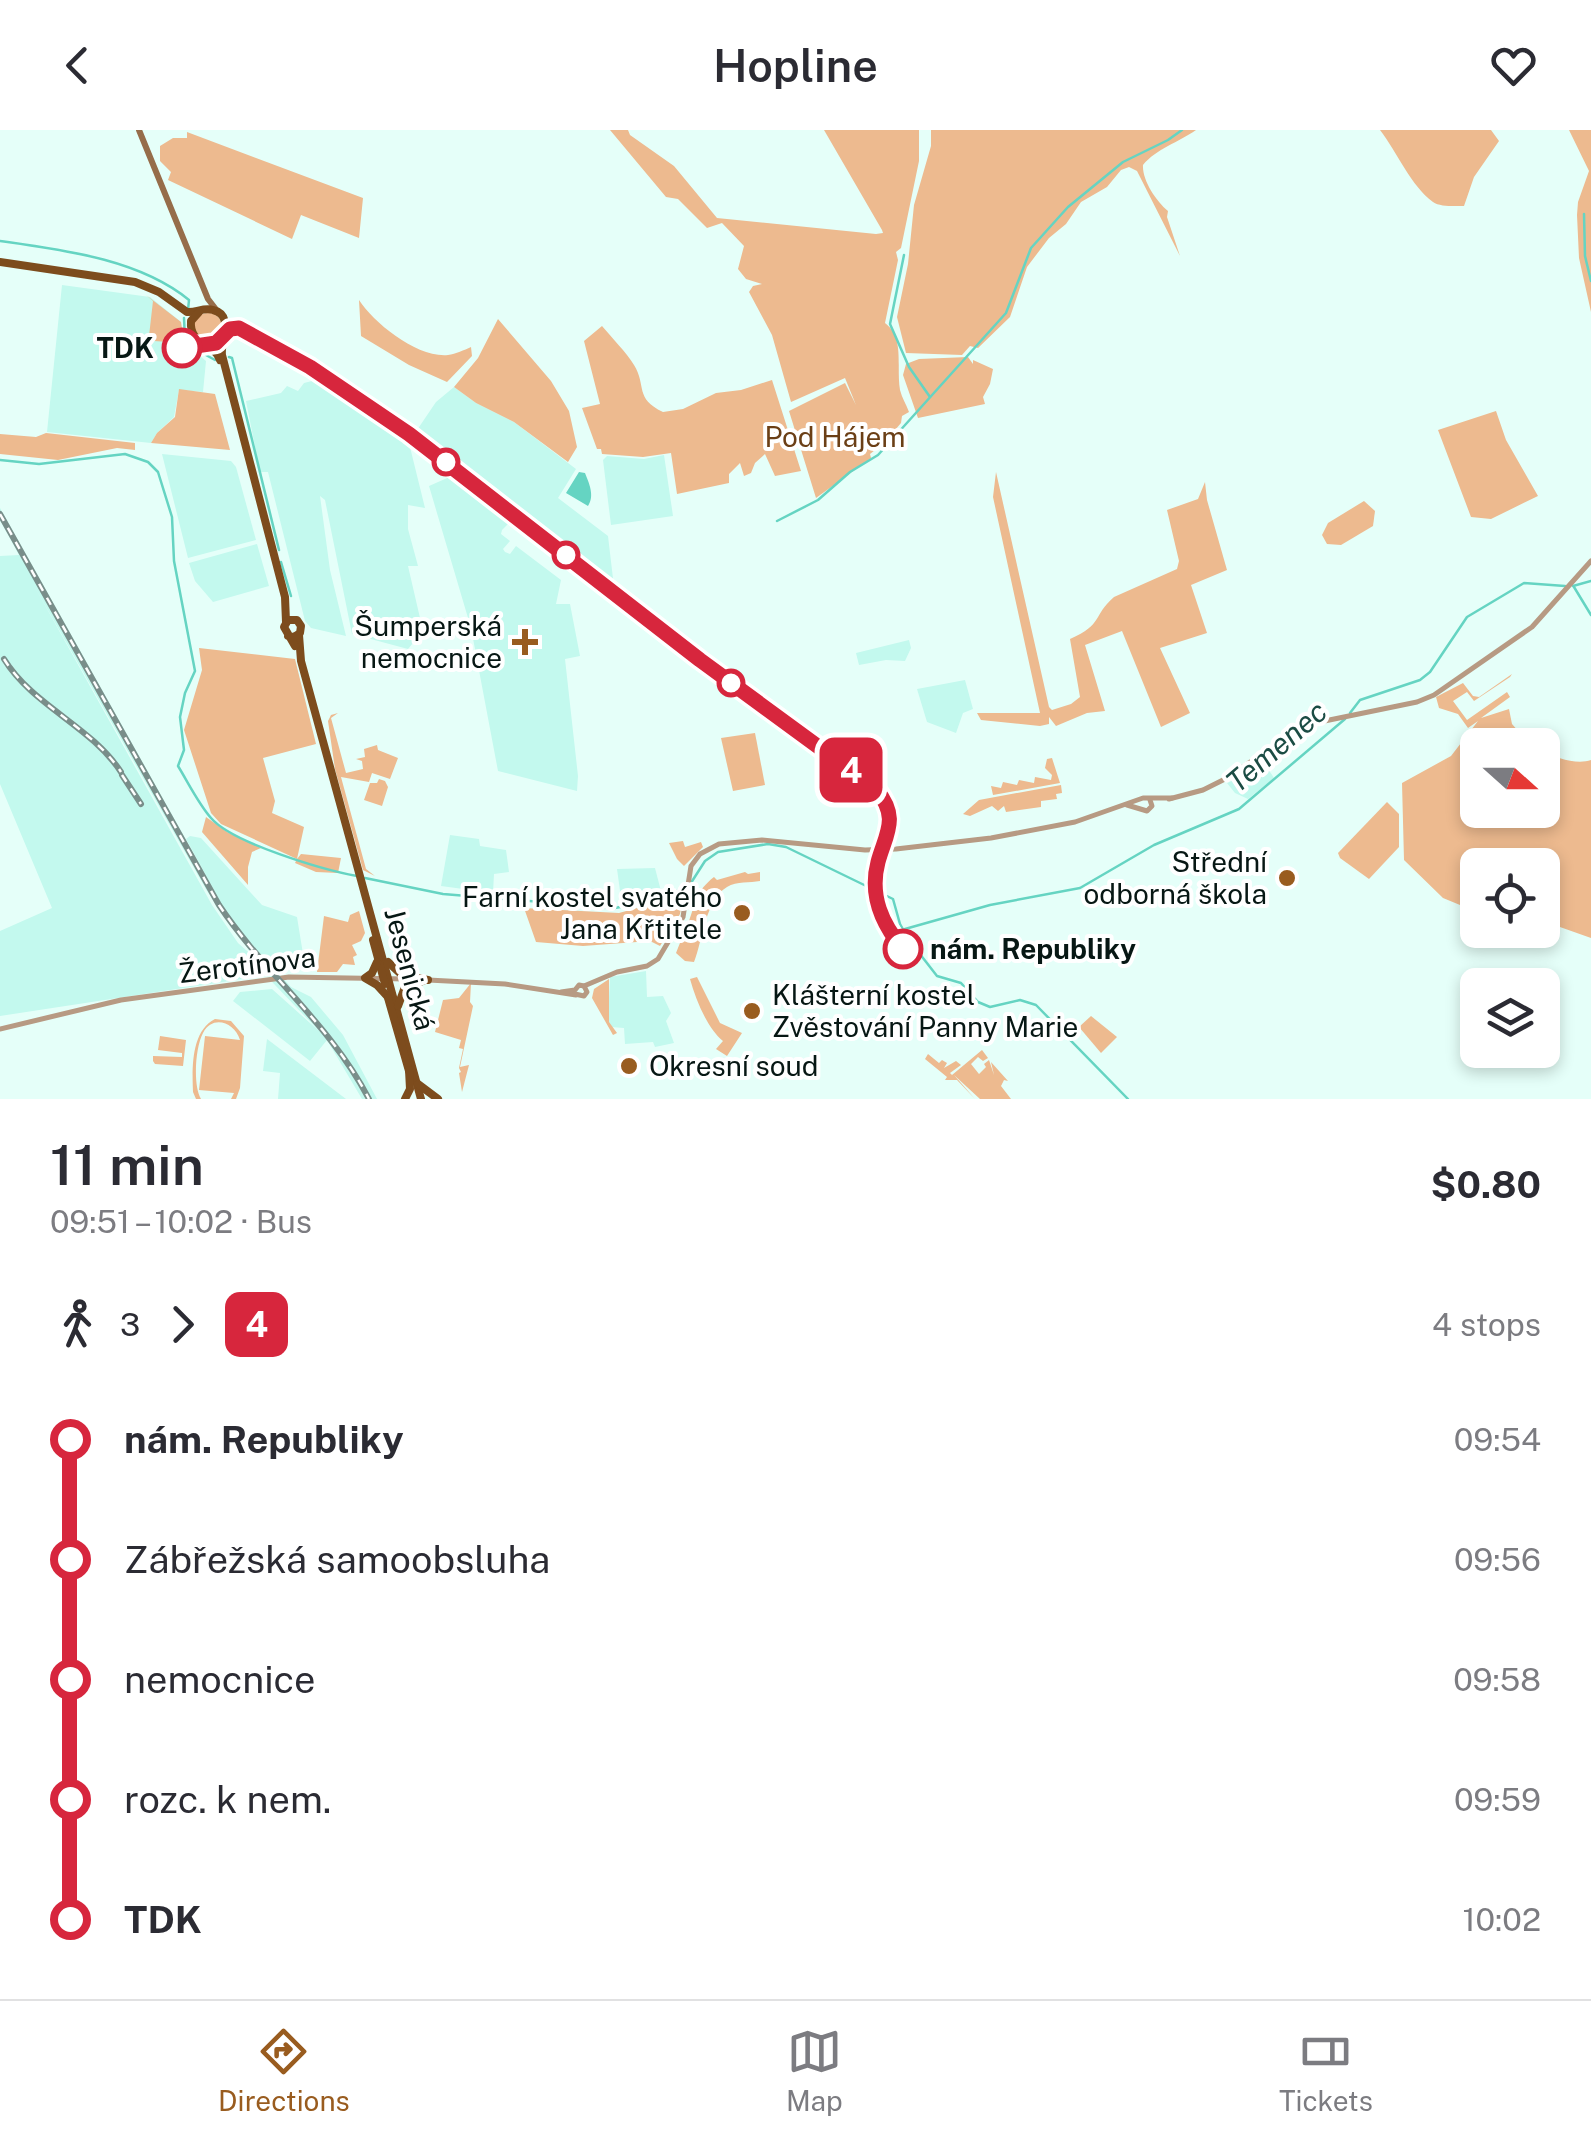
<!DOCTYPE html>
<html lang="en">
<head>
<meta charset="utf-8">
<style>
  body { margin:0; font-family:"Public Sans",sans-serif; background:#f7f7f7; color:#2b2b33; height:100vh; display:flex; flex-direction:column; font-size:38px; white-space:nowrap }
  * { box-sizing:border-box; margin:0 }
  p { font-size:32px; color:#7c7c81 }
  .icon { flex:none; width:55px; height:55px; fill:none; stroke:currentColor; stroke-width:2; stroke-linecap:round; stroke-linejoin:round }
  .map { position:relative; height:969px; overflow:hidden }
  .drawer { display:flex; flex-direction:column; background:#fff; flex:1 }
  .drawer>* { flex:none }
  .badge { padding:0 20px; border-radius:15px; font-size:35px; line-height:65px }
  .needle { width:65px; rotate:111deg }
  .buttons { position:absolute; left:1460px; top:598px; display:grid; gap:20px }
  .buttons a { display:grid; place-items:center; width:100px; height:100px; border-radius:15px; background:#fff; box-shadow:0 5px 15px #0003; font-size:50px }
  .map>.badge { position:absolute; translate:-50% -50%; box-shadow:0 0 0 5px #fff }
  .legs { display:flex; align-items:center; gap:15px; height:110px; padding:0 50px; font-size:32px }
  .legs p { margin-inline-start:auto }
  .summary { display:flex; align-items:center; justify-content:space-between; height:170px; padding:0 50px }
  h1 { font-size:55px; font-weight:600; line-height:75px }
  ul { padding:0 50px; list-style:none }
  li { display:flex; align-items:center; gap:35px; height:120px; font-size:38px }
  li i { display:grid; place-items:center; width:15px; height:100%; margin:0 12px; background:currentColor }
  li i::after { content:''; width:25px; height:25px; margin:-12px; border:8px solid; border-radius:50%; background:#fff }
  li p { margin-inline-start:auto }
  li:first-child i { background:linear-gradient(#0000 50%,currentColor 0) }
  li:last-child i { background:linear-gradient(currentColor 50%,#0000 0) }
  header { display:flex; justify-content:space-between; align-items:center; height:130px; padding:0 50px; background:#fff; font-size:45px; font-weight:600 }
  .tab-bar { display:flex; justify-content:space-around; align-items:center; height:140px; border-top:2px solid #e1e1e2; background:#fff; font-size:28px; color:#7c7c81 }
  .tab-bar a { display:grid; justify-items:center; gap:5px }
  .tab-bar .on { color:#995c1f }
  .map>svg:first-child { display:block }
  .built { fill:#c3f9ee; fill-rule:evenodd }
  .green { fill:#edba8f }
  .water { fill:#65d4c2 }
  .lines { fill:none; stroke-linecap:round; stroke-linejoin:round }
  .stream { stroke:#65d4c2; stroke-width:2.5 }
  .tertiary { stroke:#b79a83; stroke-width:5 }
  .secondary { stroke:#966d4a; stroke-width:6 }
  .primary { stroke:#7d4c1d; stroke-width:8 }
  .rail-casing { stroke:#798e8a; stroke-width:6 }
  .rail { stroke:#fff; stroke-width:2.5; stroke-dasharray:8; stroke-linecap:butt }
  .line-1-casing { stroke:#fff; stroke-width:22 }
  .line-1 { stroke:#d7263d; stroke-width:15 }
  .stop-1-dot { fill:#fff; stroke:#d7263d; stroke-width:5 }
  .poi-dot { fill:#995c1f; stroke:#fff; stroke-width:4 }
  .labels { text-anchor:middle; stroke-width:8; stroke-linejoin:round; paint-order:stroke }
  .stop-label { font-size:28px; font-weight:bold; fill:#071714; stroke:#fff; text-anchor:end }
  .park-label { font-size:28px; fill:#6b3f16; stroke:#fff }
  .poi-label { font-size:28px; fill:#071714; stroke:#fff; text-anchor:end }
  .street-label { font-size:28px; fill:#071714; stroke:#fff }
  .water-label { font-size:30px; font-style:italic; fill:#1b4c44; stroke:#fff }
</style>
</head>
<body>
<header><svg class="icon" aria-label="back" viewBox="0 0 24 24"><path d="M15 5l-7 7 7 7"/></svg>Hopline<svg class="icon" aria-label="heart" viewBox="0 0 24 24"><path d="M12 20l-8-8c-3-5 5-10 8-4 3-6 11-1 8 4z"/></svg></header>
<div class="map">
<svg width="1591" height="969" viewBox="0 0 1591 969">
  <rect width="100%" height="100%" fill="#e5fff9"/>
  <g class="built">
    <polygon points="62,155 150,167 181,192 184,213 206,231 203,262 179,260 174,287 157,303 151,313 47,302"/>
    <polygon points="316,250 408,309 425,378 408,375 408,399 418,436 408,436 423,501 408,519 352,504 325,370 320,366 330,440 346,506 311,498 305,491 268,342 260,342 246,271 281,263 287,256 298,261 304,253"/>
    <polygon points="454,257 476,273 514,292 576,339 558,368 608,406 614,457 415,303 436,272"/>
    <polygon points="162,324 231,331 236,337 256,410 188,428"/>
    <polygon points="664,325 673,386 611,395 603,330 607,326 644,329"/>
    <polygon points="454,345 523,397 520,400 510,392 502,400 501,404 510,411 503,419 505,422 510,424 516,416 561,450 556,474 570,474 580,526 565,529 578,646 577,661 498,641 471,498 429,356"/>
    <path d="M0 378 218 767 186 709 190 706 201 708 262 775 297 787 303 824H282L269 830 271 835 291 857 311 867 343 905 377 969H362L327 910 310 931 233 871 240 862 272 859 319 901 253 832 255 827 250 833 254 843 249 848 0 886V801L52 778 0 654V426L19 425 0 390ZM32 452 207 761 254 827 238 813 212 775Z"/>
    <polygon points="257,414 269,456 213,472 195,451 189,433"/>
    <polygon points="909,510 911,518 905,531 886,530 859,535 856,523"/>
    <polygon points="965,550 973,579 963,583 956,603 927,592 917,559"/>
    <polygon points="1263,631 1274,648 1248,669 1235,663 1227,653 1245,645"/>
    <polygon points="450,705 479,709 480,716 506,720 509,742 494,744 493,763 441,756"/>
    <polygon points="655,738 662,765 622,775 617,739"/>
    <polygon points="646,841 647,867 663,866 671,883 666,891 674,913 655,917 653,912 625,914 624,898 611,897 608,890 610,847"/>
    <polygon points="267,909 271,912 346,969 278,969 280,943 263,941"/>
  </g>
  <g class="green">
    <path d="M610 0H628L630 5 674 36 717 88 876 104 883 103 882 100 824 0H919V31L901 118 896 122 898 130 885 193C905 208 896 235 900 260 902 268 906 274 909 282L902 286 901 293 890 306 887 304 889 309 870 324 871 328 816 368 789 281 845 253 856 275 845 248 791 272 772 205 749 162 753 156 762 154 746 149 738 139 744 116 722 93 707 98 678 69 666 67Z"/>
    <path d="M931 0H1196C1179 12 1156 19 1143 35 1142 50 1156 71 1168 81L1167 87 1180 126 1137 41 1129 37 1121 40 1107 57 1081 72 1066 94 1049 108 1027 137 1010 187 978 218 970 216 962 225 906 223 897 187 908 134 914 75 931 16Z"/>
    <path d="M1380 0H1491L1499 11 1474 47 1464 76C1454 76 1440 77 1433 72 1411 56 1397 22 1380 0Z"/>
    <polygon points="1569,0 1591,0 1591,182 1579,128 1577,85 1578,72 1589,41"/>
    <polygon points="187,2 363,68 359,108 301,85 292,109 168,50 171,42 160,31 160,16 173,8 187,8"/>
    <polygon points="146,165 181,192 184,213 154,211 149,206 153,171"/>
    <path d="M359 170C374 193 417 228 448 225 456 224 464 220 471 217L472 226 447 252 409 235 361 206Z"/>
    <circle cx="208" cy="197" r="14"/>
    <polygon points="498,189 551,251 569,281 577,317 568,332 514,292 476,273 454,257 478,228"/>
    <path d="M602 196C612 208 626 222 634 235 647 256 634 268 663 282L683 279 716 263 741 260 772 250 801 341 775 346 765 324 755 333 751 343 744 346 740 333 729 344V353L677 364 671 323 643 327 602 324 601 319H597L582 278 600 274 584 211Z"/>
    <polygon points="968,227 973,234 973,230 993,239 990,254 983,267 985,274 918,288 903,245 906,234 919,229"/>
    <polygon points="179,259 215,264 230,320 151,313 157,303 175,287"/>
    <polygon points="1496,281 1506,310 1538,366 1491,389 1471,387 1438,300"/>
    <polygon points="46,303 135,313 135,320 117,318 58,330 0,324 0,304 36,307"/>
    <path d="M996 342 1049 577 1052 580 1071 574 1080 567 1070 509C1104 494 1092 486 1114 467L1177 439 1179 431 1167 380 1198 369 1205 352 1207 370 1227 440 1191 455 1207 503 1160 518 1190 583 1161 597 1122 501 1085 515 1105 581 1087 583 1056 596 1049 587V594L1040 596 981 590 977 583H1040L993 367Z"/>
    <polygon points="1364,371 1375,381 1373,396 1341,415 1327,414 1322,405 1328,393"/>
    <polygon points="199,518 295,529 316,614 263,628 275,671 272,683 304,697 297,729 301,724 341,728 338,743 316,742 295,733 297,729 221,694 211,683 184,600 202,540"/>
    <path d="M1512 544 1510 547 1474 571 1467 562 1453 571 1467 590 1507 562 1510 567 1481 588 1509 579 1512 594 1519 602 1502 615H1478V680H1542L1543 621C1555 628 1577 635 1591 630V808L1543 791 1542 735H1478L1477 782 1443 768 1404 730 1402 653 1451 626 1478 591 1468 598 1458 584 1439 578 1436 567 1463 553 1473 566 1479 567Z"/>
    <polygon points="338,583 331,588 346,643 363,639 362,631 356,629 365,627 364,619 377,615 378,620 398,628 390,649 372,643 369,652 341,647 366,739 375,746 363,740 335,639 328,591 331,585"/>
    <polygon points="755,603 765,655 733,661 721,608"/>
    <polygon points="1052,628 1060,653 993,665 991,656 1001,658 1003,652 1017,655 1019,650 1034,653 1035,647 1051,650 1052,645 1045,638 1047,629"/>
    <polygon points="379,649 385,651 388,657 382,676 364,670 370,653 377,653"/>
    <polygon points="1061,655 1062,663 1056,664 1057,669 1041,671 1041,677 1006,682 1004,676 998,681 992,676 970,686 963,684 979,670"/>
    <polygon points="1387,672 1399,684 1399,717 1369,749 1340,728 1338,723"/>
    <polygon points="206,687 227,702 261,718 252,722 248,737 248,755 202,702"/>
    <polygon points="683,711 685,717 701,712 703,717 684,736 677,729 669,713"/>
    <path d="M745 742 748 744 760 742V751C750 753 737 751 727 757 705 770 703 810 694 832L685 831 676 823C680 812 685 802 689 791 696 772 696 761 714 747L717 750Z"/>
    <polygon points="683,769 680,784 660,816 650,811 583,816 536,812 524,778 619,783 666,770"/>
    <polygon points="359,781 365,803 361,811 352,815 357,825 353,827 355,835 343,834 337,842 317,842 324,786 348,792 350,785"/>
    <path d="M697 847 720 893 742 903 727 926 716 919 723 911C708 899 696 871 690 849Z"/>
    <polygon points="609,849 609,892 617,903 613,905 592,868 594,859"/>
    <polygon points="471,853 470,872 473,876 460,937 469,935 462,962 459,943 461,942 459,938 463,919 459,918 461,910 435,902 443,870 459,868"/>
    <polygon points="1091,886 1117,907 1101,923 1079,897"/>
    <path d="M215 889 231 891 244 906 240 958 236 969H231L234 963 199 960 205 906 240 910C235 893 213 884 203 903 195 918 193 956 201 969H196L193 962C192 938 191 901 215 889Z"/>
    <polygon points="160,906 186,910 183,936 155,934 153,931 153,926 182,927 182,923 158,920"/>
    <polygon points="982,920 988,928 983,931 978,927 971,934 979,944 986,937 984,934 989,930 994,945 991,932 1008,951 1004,950 1001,956 1011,969 980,969 954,945 975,969 957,950 945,950 947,947 925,929 928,924 939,933 942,930 947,933 944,938 956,931 961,935 950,943 952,945"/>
  </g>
  <path class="water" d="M579 342 585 343C589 353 595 366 588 376L566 363Z"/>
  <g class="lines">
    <g class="stream">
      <polyline points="1584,84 1585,126 1591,151"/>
      <path d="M0 111C63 120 139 129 189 170L188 180"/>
      <polyline points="904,125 890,194 909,237 930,267"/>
      <polyline points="184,188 185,209"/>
      <polyline points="195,219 215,230"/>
      <polyline points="229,227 232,228 279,420"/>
      <path d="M0 330 39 334 125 324 148 332 158 342 172 387 174 431 195 541 185 563 180 587 184 620 178 636C189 654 198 673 211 688 232 713 324 740 357 746"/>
      <polyline points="777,391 818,370 850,342 878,325 1006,183 1031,118 1068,77 1123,32 1168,10 1182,0"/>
      <polyline points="281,432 291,466"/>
      <polyline points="1573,456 1591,451"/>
      <polyline points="1574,457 1591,485"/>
      <polyline points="1350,583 1360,570 1420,550 1430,542 1467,487 1524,453 1565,456"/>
      <polyline points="365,748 443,764 615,778 647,772 689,756 705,731 718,722 768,714 786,717 893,769 900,794 909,810 937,846 961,853 978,872 990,877 1020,870 1036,875 1128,969"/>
      <polyline points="905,799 990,775 1080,758 1154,715 1239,679 1345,589"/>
    </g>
    <g class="tertiary">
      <polyline points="1169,669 1203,660 1225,649 1305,595 1417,572 1434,565 1532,497 1591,431"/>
      <polyline points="1127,675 1147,681 1152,676 1150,670"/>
      <polyline points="428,850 505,854 576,865"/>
      <polyline points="561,862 575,860 579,855 584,856 617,842 647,836 658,829 683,787 691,736 700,724 719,714 762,710 865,720 896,719 991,708 1075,692 1143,668 1172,668"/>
      <polyline points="575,864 584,866 587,862 584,856"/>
      <polyline points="0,899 121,870 289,847 407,849"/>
    </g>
    <polyline class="secondary" points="139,0 208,169 218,182"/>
    <g class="primary">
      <path d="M0 132 135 152 159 162 187 182C196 183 204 177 213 180 235 185 220 211 222 225L285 467 286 492"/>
      <path d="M199 182 191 191C189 215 213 211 220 230"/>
      <polyline points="299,505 301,531 421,969"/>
      <polyline points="288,506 294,507 300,503 301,496 297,490 288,490 284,497 295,516"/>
      <polyline points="373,810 385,854"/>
      <polyline points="377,832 372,843 365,848 377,855 388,867"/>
      <polyline points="388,832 402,845 428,850"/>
      <polyline points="388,868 409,941"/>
      <polyline points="398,876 405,857 423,851"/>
      <polyline points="418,954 438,969"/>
      <polyline points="405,969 410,959 409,940"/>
    </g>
    <defs>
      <g id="rail">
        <path d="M0 384 219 775C265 844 331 895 369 969"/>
        <path d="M4 529C33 576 91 596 121 642"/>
        <polyline points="122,645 141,674"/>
      </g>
    </defs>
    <use href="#rail" class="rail-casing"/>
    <use href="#rail" class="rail"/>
  </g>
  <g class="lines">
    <defs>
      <path id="line-1" d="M182 218 216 213 230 199 239 198 310 237 409 304 700 530 876 659C900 688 886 703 878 732 869 766 882 794 903 819"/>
    </defs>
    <use href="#line-1" class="line-1-casing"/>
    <use href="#line-1" class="line-1"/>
  </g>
  <g class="stop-1-dot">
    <circle cx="182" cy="218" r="18"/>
    <circle cx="446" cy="332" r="12"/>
    <circle cx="566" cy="425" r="12"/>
    <circle cx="731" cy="553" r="12"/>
    <circle cx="903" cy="819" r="18"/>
  </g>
  <g class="poi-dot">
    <path d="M520 497h10v10h10v10h-10v10h-10v-10h-10v-10h10z"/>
    <circle cx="1287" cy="748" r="10"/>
    <circle cx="742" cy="783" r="10"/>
    <circle cx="752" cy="881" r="10"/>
    <circle cx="629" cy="936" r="10"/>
  </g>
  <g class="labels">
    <g class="stop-label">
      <text x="154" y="228">TDK</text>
      <text x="930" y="829" text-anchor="start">nám. Republiky</text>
    </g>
    <g class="park-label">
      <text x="835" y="317">Pod Hájem</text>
    </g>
    <g class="poi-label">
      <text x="502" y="506">Šumperská<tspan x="502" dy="32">nemocnice</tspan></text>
      <text x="1267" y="742">Střední<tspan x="1267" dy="32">odborná škola</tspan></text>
      <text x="722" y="777">Farní kostel svatého<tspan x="722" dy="32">Jana Křtitele</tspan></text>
      <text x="772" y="875" text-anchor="start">Klášterní kostel<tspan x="772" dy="32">Zvěstování Panny Marie</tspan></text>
      <text x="649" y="946" text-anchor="start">Okresní soud</text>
    </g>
    <g class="street-label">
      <text transform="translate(247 835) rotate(-7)" y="10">Žerotínova</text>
      <text transform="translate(410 839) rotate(75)" y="10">Jesenická</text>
    </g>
    <g class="water-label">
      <text transform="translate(1277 617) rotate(-41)" y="10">Temenec</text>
    </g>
  </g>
</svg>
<div class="buttons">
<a><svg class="needle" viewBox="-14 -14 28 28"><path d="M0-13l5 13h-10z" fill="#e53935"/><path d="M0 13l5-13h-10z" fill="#7c7c81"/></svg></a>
<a><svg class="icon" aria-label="locate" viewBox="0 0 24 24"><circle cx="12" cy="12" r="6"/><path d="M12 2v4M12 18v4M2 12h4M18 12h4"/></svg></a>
<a><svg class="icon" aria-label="layers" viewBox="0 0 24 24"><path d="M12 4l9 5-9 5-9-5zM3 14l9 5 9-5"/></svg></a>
</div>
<b class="badge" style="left:851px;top:640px;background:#d7263d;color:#fff">4</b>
</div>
<section class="drawer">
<div class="summary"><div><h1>11 min</h1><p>09:51 – 10:02 · Bus</p></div><b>$0.80</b></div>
<div class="legs"><svg class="icon" aria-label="walk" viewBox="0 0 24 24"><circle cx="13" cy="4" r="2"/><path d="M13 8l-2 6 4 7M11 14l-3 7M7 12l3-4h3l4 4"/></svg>3<svg class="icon" aria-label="forward" viewBox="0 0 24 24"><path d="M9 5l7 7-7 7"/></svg><b class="badge" style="background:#d7263d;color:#fff">4</b><p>4 stops</p></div>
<ul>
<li><i style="color:#d7263d"></i><b>nám. Republiky</b><p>09:54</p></li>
<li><i style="color:#d7263d"></i><span>Zábřežská samoobsluha</span><p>09:56</p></li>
<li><i style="color:#d7263d"></i><span>nemocnice</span><p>09:58</p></li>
<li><i style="color:#d7263d"></i><span>rozc. k nem.</span><p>09:59</p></li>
<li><i style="color:#d7263d"></i><b>TDK</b><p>10:02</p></li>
</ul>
</section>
<nav class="tab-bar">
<a class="on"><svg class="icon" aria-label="directions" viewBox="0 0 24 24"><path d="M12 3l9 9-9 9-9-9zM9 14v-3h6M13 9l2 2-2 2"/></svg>Directions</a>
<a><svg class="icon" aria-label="map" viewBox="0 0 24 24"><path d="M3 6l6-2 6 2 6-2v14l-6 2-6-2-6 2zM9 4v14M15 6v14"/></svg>Map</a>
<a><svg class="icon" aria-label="tickets" viewBox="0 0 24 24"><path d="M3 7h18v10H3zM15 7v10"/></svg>Tickets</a>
</nav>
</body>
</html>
